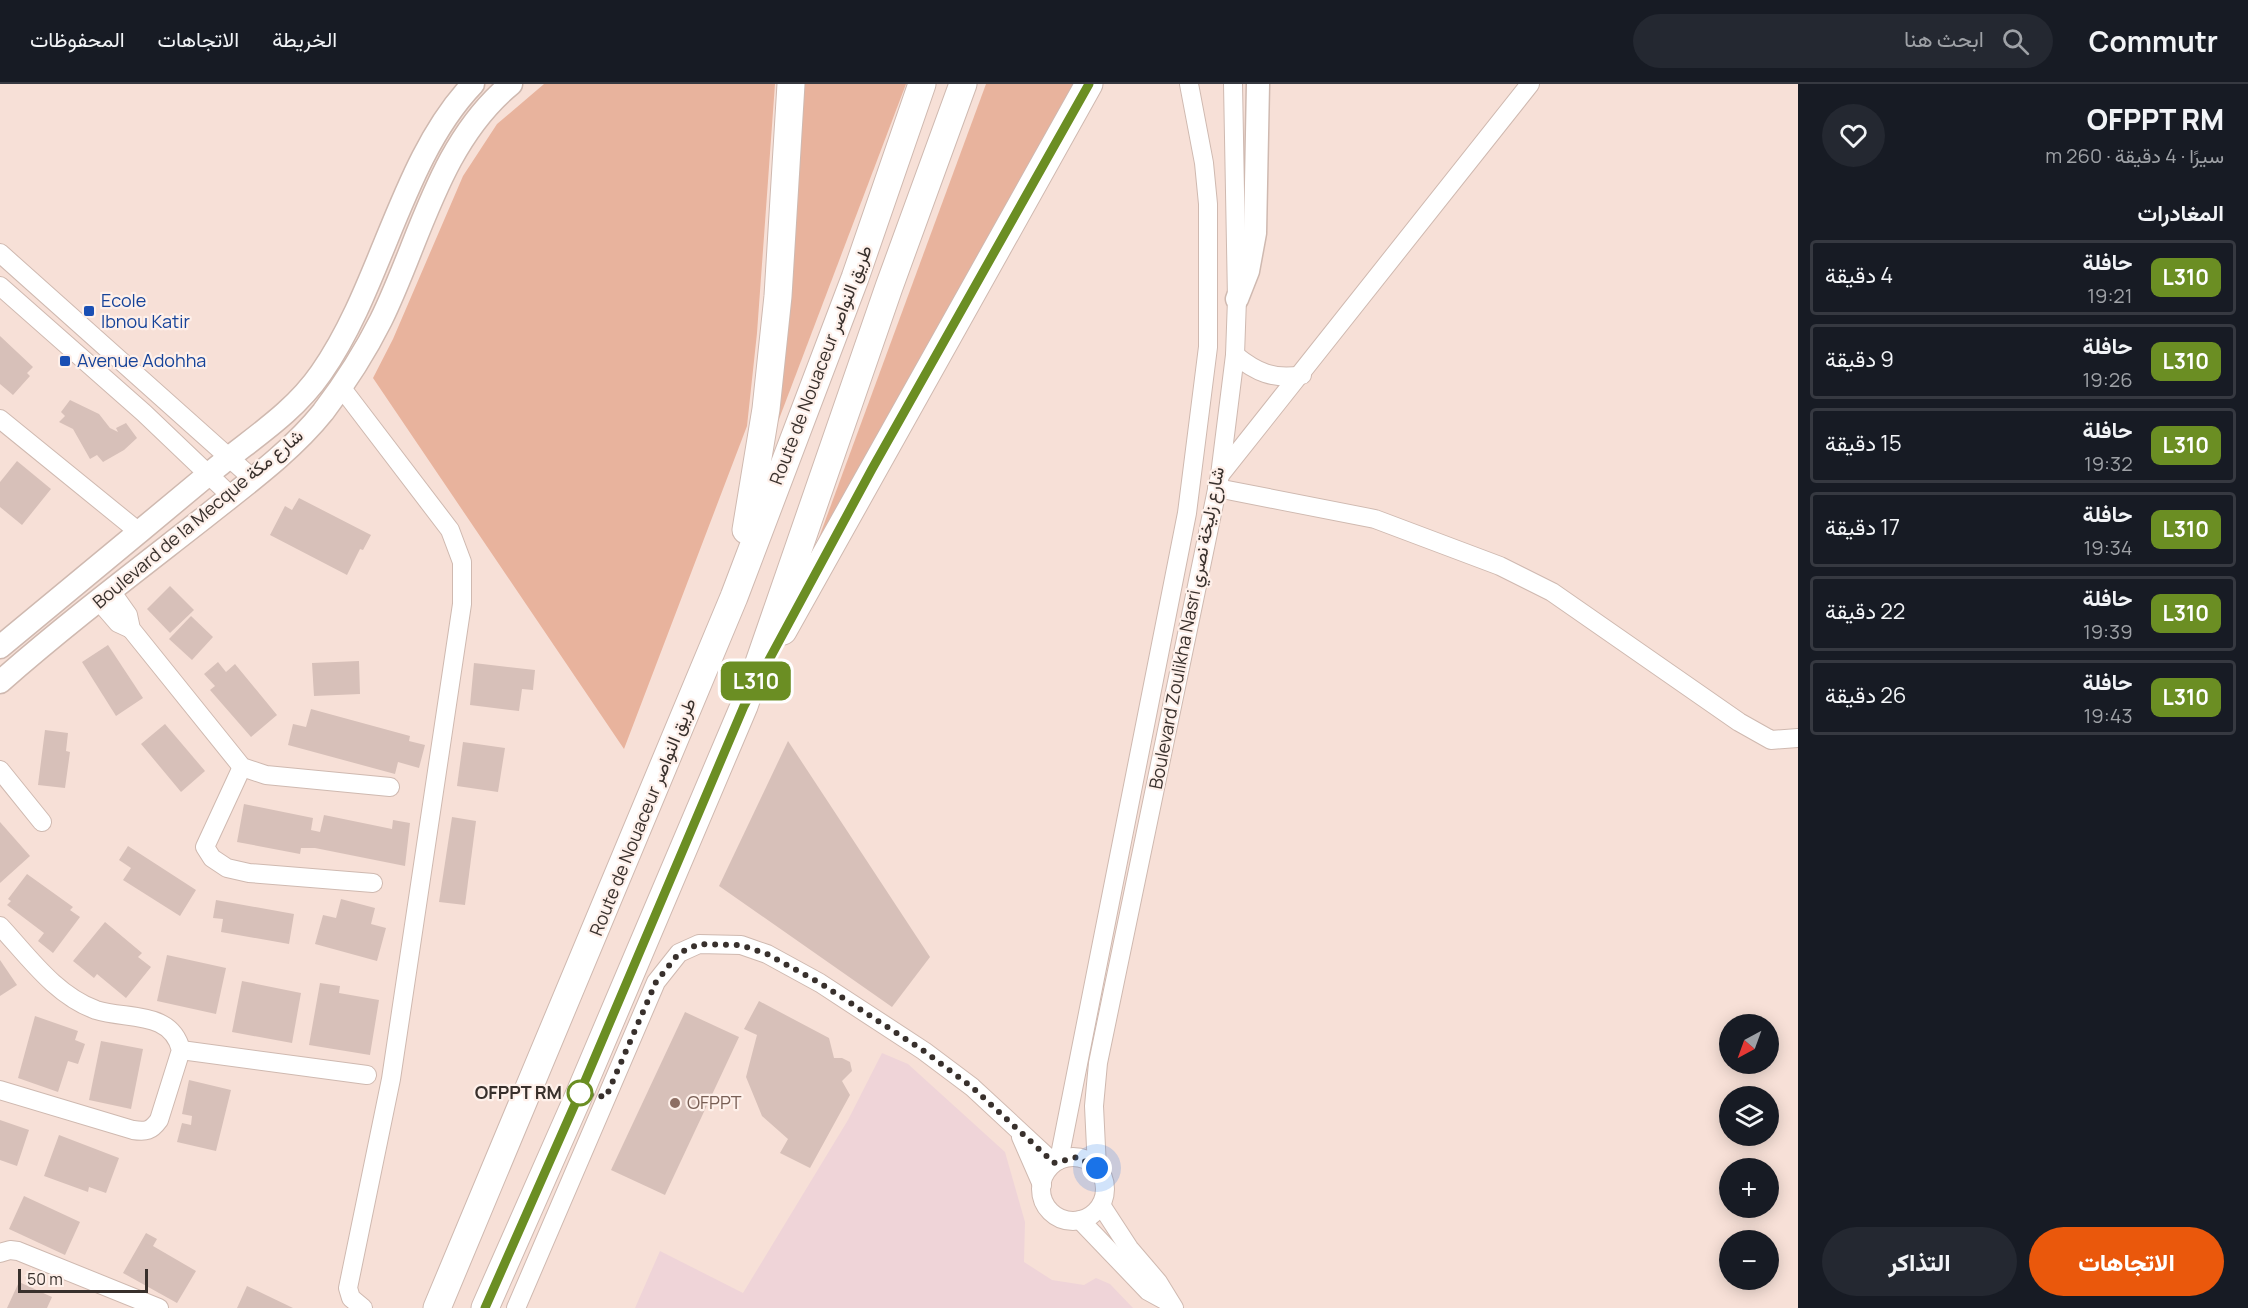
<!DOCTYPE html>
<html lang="ar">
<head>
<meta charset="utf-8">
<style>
  body { margin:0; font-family:Manrope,Vazirmatn,sans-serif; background:#242831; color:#f1f3f6; direction:rtl; height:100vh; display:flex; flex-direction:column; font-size:22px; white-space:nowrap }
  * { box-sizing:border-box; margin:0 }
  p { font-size:20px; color:#9ea1a6 }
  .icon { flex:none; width:33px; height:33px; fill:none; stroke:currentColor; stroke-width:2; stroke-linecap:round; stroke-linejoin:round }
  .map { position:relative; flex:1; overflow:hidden; direction:ltr }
  .drawer { display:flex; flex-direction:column; background:#171b24; width:450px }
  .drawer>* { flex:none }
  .badge { padding:0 12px; border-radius:9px; font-size:21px; line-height:39px }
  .needle { width:39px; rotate:221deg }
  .tools { position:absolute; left:1719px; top:930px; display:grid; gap:12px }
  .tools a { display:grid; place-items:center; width:60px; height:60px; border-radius:50%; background:#171b24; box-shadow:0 3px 15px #0003; font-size:30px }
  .scale { position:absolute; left:18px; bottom:15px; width:130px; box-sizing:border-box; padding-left:6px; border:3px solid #38302c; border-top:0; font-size:16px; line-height:21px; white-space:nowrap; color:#38302c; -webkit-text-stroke:4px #fef0ea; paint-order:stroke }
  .you { position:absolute; width:30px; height:30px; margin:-15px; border:4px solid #fff; border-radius:50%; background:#1a73e8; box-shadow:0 0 0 9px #1a73e833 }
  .map>.badge { position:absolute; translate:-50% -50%; box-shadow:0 0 0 3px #fff }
  h2 { padding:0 24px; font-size:22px; line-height:54px }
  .round { display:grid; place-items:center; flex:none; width:63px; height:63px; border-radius:32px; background:#242831 }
  .overview { display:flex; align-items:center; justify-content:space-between; height:102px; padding:0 24px }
  h1 { font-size:28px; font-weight:800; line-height:45px }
  .button { display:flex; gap:12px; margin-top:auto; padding:12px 24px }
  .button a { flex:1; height:69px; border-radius:36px; background:#ea580c; color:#fff; font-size:24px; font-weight:800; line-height:69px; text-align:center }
  .button a+a { background:#242831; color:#f1f3f6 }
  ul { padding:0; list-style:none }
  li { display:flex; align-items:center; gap:18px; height:75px; margin:0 12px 9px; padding:0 12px; border:3px solid #363941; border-radius:6px }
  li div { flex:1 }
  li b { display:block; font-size:22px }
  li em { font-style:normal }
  li .badge { min-width:66px; font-weight:700; text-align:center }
  header { display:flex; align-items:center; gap:36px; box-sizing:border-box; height:84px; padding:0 30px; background:#171b24; border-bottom:2px solid #363941 }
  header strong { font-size:28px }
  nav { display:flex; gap:33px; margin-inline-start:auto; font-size:21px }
  .search { width:420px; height:54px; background:#242831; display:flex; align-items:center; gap:15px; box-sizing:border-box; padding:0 21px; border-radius:33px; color:#9ea1a6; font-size:22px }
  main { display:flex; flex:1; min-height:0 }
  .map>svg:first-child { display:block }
  .commercial { fill:#efd4d8 }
  .green { fill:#e8b39d }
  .building { fill:#d7c0b9 }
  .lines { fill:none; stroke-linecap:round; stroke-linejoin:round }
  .minor-casing { stroke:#cfb9b0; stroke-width:20 }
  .major-casing { stroke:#cfb9b0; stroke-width:25 }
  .highway-casing { stroke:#cfb9b0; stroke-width:29 }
  .minor { stroke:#fff; stroke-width:18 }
  .major { stroke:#fff; stroke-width:22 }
  .highway { stroke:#fff; stroke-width:27 }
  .line-casing { stroke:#fff; stroke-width:14 }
  .line { stroke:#6b8e23; stroke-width:9 }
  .walk { stroke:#38302c; stroke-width:6; stroke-dasharray:0 10.8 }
  .transit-dot { fill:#1a4fb4; stroke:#fef0ea; stroke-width:2 }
  .stop-dot { fill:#fff; stroke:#6b8e23; stroke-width:3 }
  .education-dot { fill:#8d6e63; stroke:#fef0ea; stroke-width:2 }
  .labels { text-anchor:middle; stroke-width:4.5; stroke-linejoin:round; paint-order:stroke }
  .transit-label { font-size:18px; fill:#164399; stroke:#fef0ea; text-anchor:start }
  .street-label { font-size:18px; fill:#38302c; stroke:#fef0ea }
  .stop-label { font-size:18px; font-weight:bold; fill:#38302c; stroke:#fef0ea; text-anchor:end }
  .education-label { font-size:18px; fill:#785e54; stroke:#fef0ea; text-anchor:start }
</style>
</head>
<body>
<header>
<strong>Commutr</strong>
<div class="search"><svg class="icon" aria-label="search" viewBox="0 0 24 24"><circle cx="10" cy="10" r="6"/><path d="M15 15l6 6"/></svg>ابحث هنا</div>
<nav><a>الخريطة</a><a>الاتجاهات</a><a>المحفوظات</a></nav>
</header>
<main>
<section class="drawer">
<div class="overview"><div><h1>OFPPT RM</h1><p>سيرًا · 4 دقيقة · 260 m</p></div><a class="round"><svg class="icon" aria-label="heart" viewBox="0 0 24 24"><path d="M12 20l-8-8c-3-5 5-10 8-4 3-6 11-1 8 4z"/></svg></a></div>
<h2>المغادرات</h2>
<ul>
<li><span class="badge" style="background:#6b8e23;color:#fff">L310</span><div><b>حافلة</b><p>19:21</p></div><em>4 دقيقة</em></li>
<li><span class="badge" style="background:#6b8e23;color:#fff">L310</span><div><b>حافلة</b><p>19:26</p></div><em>9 دقيقة</em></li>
<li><span class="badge" style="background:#6b8e23;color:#fff">L310</span><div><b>حافلة</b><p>19:32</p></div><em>15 دقيقة</em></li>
<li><span class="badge" style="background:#6b8e23;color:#fff">L310</span><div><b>حافلة</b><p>19:34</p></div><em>17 دقيقة</em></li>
<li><span class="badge" style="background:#6b8e23;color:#fff">L310</span><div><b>حافلة</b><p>19:39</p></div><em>22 دقيقة</em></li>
<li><span class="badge" style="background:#6b8e23;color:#fff">L310</span><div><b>حافلة</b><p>19:43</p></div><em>26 دقيقة</em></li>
</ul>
<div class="button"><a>الاتجاهات</a><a>التذاكر</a></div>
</section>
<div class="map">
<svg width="1798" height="1224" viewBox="0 0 1798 1224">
  <rect width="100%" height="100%" fill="#f7e0d7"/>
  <polygon class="commercial" points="882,969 908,980 1005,1068 1025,1138 1024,1178 1052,1196 1084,1201 1096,1194 1110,1200 1133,1224 635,1224 660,1167 743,1209 848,1036"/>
  <g class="green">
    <polygon points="544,0 775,0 757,249 747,342 624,665 373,294 393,255 463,92 497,40"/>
    <polygon points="803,0 906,0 773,351"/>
    <polygon points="986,0 1074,0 817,459"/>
  </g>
  <g class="building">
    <polygon points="0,252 33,283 27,289 30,292 13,311 0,300"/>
    <polygon points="70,316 99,330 110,344 118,348 116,344 126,339 137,354 124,366 103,378 97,371 90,375 73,345 59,338 65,332 61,328"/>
    <polygon points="17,377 51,405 22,441 0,423 0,398"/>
    <polygon points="299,414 371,451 363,466 360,465 347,491 270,451 285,422 292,426"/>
    <polygon points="170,502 194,526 170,549 147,525"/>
    <polygon points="191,532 213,553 192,576 169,555"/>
    <polygon points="108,561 143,614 116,632 82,578"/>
    <polygon points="359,577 360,610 314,612 312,579"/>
    <polygon points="218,578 226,588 235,580 277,631 251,653 210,606 215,602 204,590"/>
    <polygon points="474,579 535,586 533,606 522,605 519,627 470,621"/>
    <polygon points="311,625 410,652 409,657 425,661 419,684 398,678 395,690 288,661 293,640 306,643"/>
    <polygon points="165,640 205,687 181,708 141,660"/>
    <polygon points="45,646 68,649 66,667 70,668 65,704 38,701"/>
    <polygon points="788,657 930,873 892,923 719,802"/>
    <polygon points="463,658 505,664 498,708 457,702"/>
    <polygon points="244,720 313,734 311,746 320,748 324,731 392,745 393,736 410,739 405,782 315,764 301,764 300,770 237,758"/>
    <polygon points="452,733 476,737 465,821 439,818"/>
    <polygon points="0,738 30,772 0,799"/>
    <polygon points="128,762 196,806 180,832 123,796 131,784 119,776"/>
    <polygon points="27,790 73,823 70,826 80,833 53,869 38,857 44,849 7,821 11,817 8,815"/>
    <polygon points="341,815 375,824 371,840 386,844 377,877 315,860 323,831 336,834"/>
    <polygon points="216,816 294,830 289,860 221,848 223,835 213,834"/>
    <polygon points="105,838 142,869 138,873 151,883 126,914 97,890 94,894 73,877"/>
    <polygon points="167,871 226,884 216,930 157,917"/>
    <polygon points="0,876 17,901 0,912"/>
    <polygon points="242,897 301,909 292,959 232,948"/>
    <polygon points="320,899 340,902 339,909 379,916 370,971 309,961"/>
    <polygon points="759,917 829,954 834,974 842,974 850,978 852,987 842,997 850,1011 810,1084 780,1069 788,1055 762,1032 746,993 757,951 744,945"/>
    <polygon points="685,928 739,953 665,1111 611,1086"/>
    <polygon points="35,932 78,947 75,956 85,960 78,980 68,977 58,1008 18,994"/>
    <polygon points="101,957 143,965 131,1025 89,1016"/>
    <polygon points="189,996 231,1006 216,1067 177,1058 182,1039 191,1041 192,1032 182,1030"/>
    <polygon points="0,1036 29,1046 17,1082 0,1076"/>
    <polygon points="59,1051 119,1074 106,1109 89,1103 88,1108 44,1092"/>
    <polygon points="24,1112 80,1138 65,1171 9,1145"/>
    <polygon points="146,1149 157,1155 153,1162 196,1187 177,1219 123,1189"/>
    <polygon points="19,1198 52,1213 47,1224 7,1224"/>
    <polygon points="247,1202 293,1224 237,1224"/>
  </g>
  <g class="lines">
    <defs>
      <g id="minor">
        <polyline points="0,169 252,394"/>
        <polyline points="0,202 144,329 231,412"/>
        <path d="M1235 271C1256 288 1273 296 1302 291"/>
        <polyline points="341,303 450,446 462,478 462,520 391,995 348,1204 351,1214 363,1224"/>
        <polyline points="0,335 139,448"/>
        <polyline points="1220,391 1530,0"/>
        <polyline points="1217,404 1375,435 1500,482 1552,508 1739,638 1771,656 1798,654"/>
        <polyline points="111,507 128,531 131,545 242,683 266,691 390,703"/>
        <polyline points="99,517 118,539 131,545"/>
        <polyline points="242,683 205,763 212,774 227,784 249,789 373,799"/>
        <polyline points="0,686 42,738"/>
        <path d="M0 842C28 872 55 911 96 926 127 936 171 926 181 966L159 1036C151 1047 146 1048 133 1046L0 1006"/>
        <polyline points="181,966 367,991"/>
        <polyline points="1021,1053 1042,1101"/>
        <circle cx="1073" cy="1105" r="32"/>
        <polyline points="1059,1076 1187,429 1208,263 1208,120 1204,79 1189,0"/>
        <polyline points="1097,1084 1094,1022 1098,979 1220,391 1235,271 1237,215 1233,0"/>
        <polyline points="1101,1121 1129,1164 1158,1198 1174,1224"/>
        <polyline points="1080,1136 1148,1207 1168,1218"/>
        <polyline points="0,1169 10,1166 18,1167 159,1224"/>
        <polyline points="516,1224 656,898 679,869 699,860 741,861 767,870 820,899 924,967 972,1003 1054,1079"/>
      </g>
      <g id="major">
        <polyline points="1237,215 1248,187 1255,149 1258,0"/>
        <path d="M0 563C71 505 140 447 210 389 249 356 292 331 321 289 382 202 401 75 473 0"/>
        <path d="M0 598C66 540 136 487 205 433 245 401 291 368 323 328 345 299 365 268 381 236 420 157 439 59 511 0"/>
      </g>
      <g id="highway">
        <polyline points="746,446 766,325 778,212 791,0"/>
        <polyline points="783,547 1089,0"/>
        <polyline points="437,1224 734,513 855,194 922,0"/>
        <polyline points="485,1224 579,1011 744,622 889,203 963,0"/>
      </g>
    </defs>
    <use href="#minor" class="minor-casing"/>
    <use href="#major" class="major-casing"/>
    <use href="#highway" class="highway-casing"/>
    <use href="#minor" class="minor"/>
    <use href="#major" class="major"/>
    <use href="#highway" class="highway"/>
  </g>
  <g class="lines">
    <defs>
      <polyline id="line" points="485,1224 579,1011 744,622 872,385 1089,0"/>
    </defs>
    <use href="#line" class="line-casing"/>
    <use href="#line" class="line"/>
    <polyline class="walk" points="580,1009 606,1013 656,898 679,869 699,860 741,861 767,870 820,899 924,967 972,1003 1054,1079 1077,1073 1097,1084"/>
  </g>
  <g class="transit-dot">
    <rect x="83" y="221" width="12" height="12" rx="3"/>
    <rect x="59" y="271" width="12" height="12" rx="3"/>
  </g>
  <circle class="stop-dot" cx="580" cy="1009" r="12"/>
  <circle class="education-dot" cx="675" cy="1019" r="6"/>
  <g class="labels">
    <g class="transit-label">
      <text x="101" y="223">Ecole<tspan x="101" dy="21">Ibnou Katir</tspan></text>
      <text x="77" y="283">Avenue Adohha</text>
    </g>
    <g class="street-label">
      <text transform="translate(821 281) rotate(-69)" y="6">Route de Nouaceur طريق النواصر</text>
      <text transform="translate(198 435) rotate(-40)" y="6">Boulevard de la Mecque شارع مكة</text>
      <text transform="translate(1187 544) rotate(-79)" y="6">Boulevard Zoulikha Nasri شارع زليخة نصري</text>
      <text transform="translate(643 733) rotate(-68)" y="6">Route de Nouaceur طريق النواصر</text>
    </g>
    <g class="stop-label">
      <text x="562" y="1015">OFPPT RM</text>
    </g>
    <g class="education-label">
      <text x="687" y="1025">OFPPT</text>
    </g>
  </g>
</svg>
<div class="tools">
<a><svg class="needle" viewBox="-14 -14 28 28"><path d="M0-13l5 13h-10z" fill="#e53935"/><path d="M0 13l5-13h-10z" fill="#9ea1a6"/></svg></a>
<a><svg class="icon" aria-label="layers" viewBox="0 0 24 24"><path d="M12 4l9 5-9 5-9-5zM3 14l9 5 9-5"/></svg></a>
<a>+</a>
<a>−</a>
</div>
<div class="scale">50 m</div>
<div class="you" style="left:1097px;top:1084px"></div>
<b class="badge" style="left:756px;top:597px;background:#6b8e23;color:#fff">L310</b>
</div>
</main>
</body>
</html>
